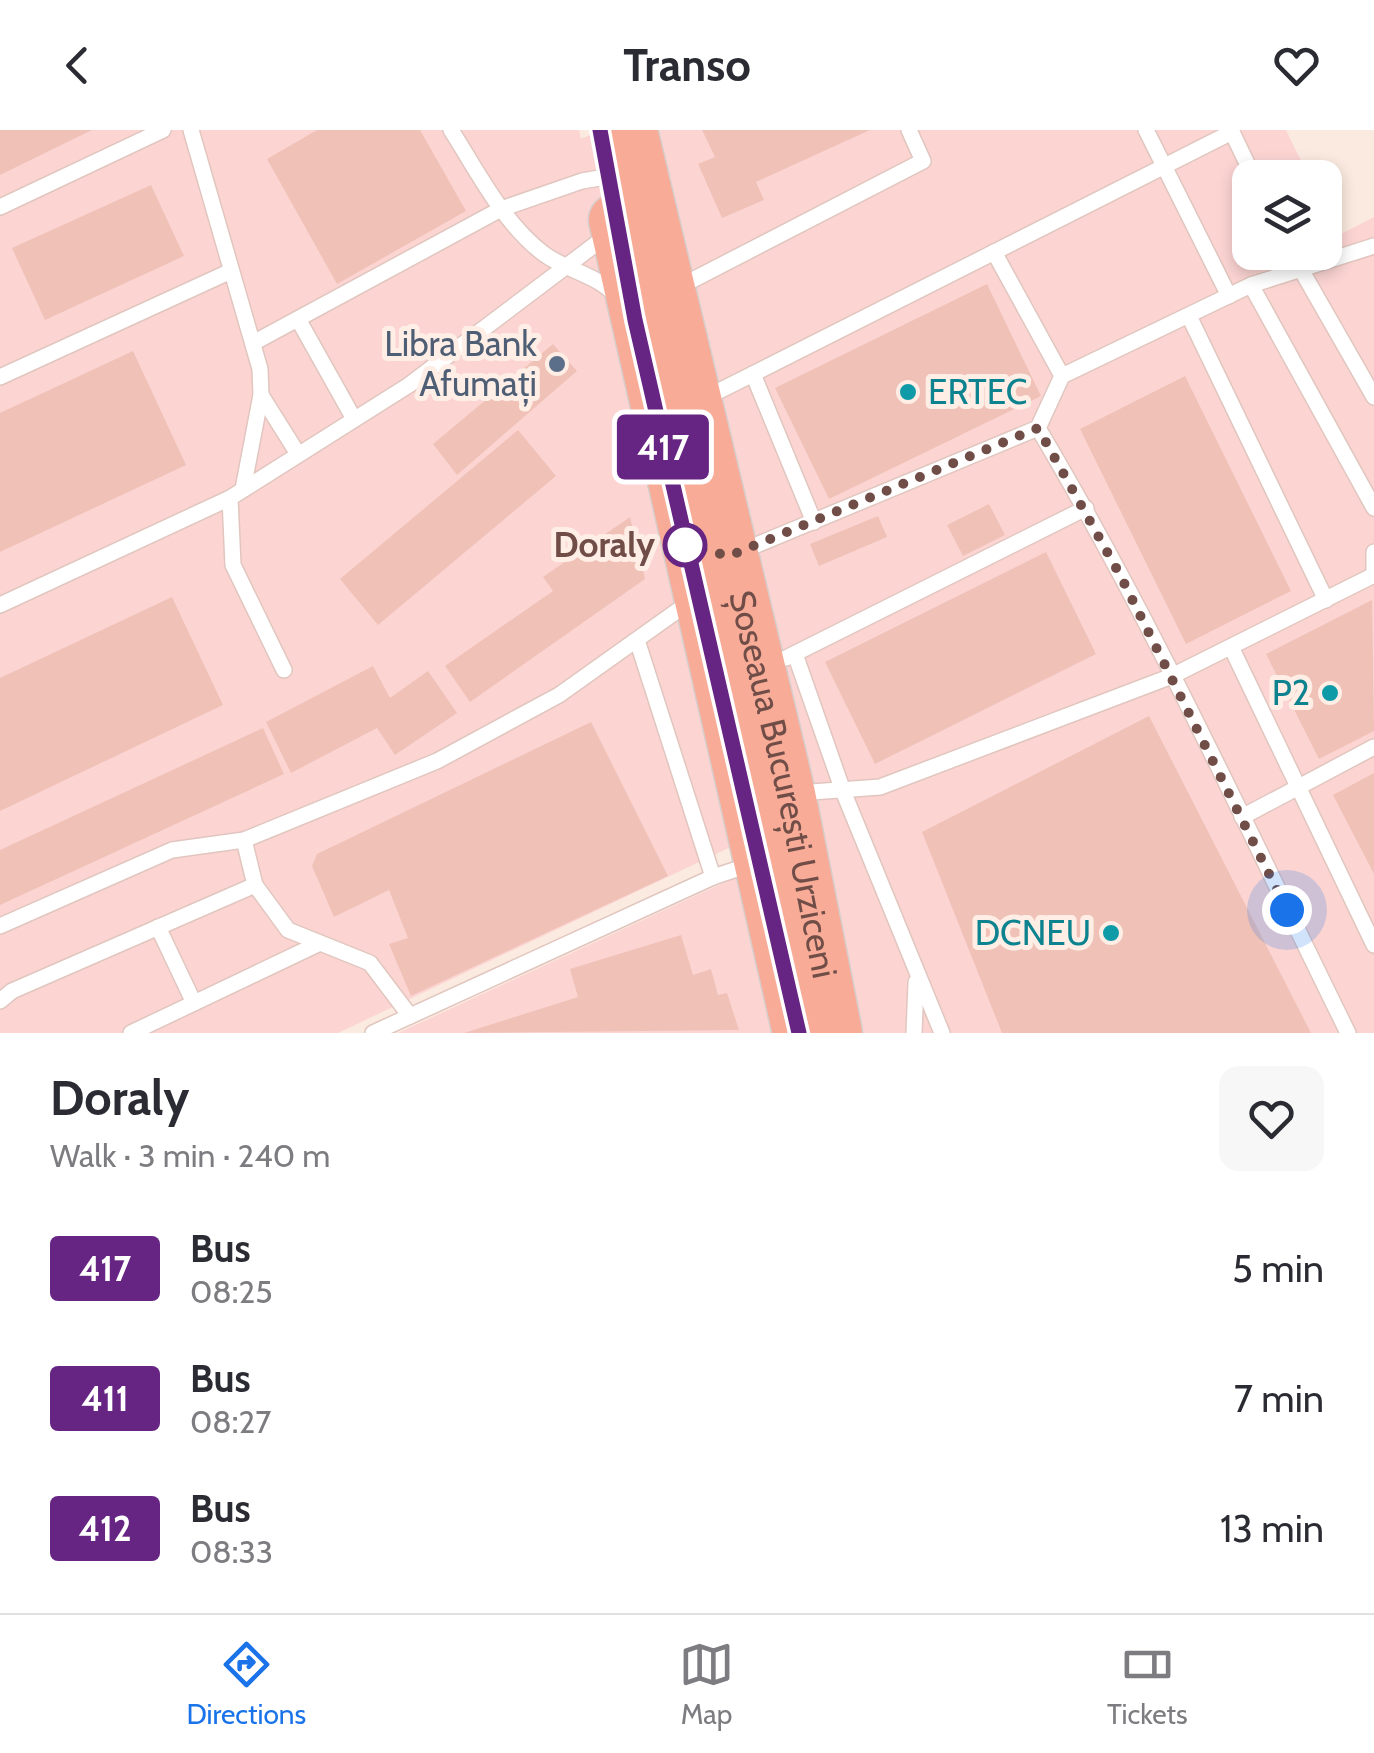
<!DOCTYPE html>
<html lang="en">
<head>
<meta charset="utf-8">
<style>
  body { margin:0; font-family:Cabin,sans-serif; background:#f7f7f7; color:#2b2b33; height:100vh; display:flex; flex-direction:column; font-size:38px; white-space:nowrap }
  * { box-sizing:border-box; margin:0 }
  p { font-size:32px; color:#7c7c81 }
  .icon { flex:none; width:55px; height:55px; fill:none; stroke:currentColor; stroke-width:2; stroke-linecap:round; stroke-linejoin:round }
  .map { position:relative; height:903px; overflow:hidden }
  .details { display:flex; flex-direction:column; background:#fff; flex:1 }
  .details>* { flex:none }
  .badge { padding:0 20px; border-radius:8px; font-size:35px; line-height:65px }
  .controls { position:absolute; left:1232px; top:30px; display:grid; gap:20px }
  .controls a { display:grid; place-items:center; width:110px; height:110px; border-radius:20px; background:#fff; box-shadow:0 5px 15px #0003; font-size:50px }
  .you { position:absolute; width:50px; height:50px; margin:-25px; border:8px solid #fff; border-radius:50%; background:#1a73e8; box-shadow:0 0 0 15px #1a73e833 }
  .map>.badge { position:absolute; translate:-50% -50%; box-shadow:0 0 0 5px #fff }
  .round { display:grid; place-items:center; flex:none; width:105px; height:105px; border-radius:20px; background:#f7f7f7 }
  .summary { display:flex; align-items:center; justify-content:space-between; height:170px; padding:0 50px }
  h1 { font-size:48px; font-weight:800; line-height:75px }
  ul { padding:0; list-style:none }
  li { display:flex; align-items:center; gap:30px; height:130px; padding:0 50px }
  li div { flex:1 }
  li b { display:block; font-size:38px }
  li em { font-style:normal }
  li .badge { min-width:110px; font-weight:700; text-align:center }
  header { display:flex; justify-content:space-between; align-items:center; height:130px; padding:0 50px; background:#fff; font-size:45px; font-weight:800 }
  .tabs { display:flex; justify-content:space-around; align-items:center; height:140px; border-top:2px solid #e1e1e2; background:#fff; font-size:28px; color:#7c7c81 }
  .tabs a { display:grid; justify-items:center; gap:5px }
  .tabs .active { color:#1a73e8 }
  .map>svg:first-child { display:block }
  .commercial { fill:#fcd5d3 }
  .building { fill:#f0c1b7 }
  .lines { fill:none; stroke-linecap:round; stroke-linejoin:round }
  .service-casing { stroke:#e1c6bf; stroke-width:18 }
  .trunk-casing { stroke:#d7cdcc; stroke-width:55 }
  .service { stroke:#fff; stroke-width:15 }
  .trunk { stroke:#f8ac97; stroke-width:52 }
  .line-casing { stroke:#fff; stroke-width:22 }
  .line { stroke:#662483; stroke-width:15 }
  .walk { stroke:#714d48; stroke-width:10; stroke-dasharray:0 18 }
  .service-dot { fill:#5c6f8a; stroke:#ffeee5; stroke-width:4 }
  .culture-dot { fill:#0f9aa8; stroke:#ffeee5; stroke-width:4 }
  .stop-dot { fill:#fff; stroke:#662483; stroke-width:5 }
  .labels { text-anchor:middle; stroke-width:10; stroke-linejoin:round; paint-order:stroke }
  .service-label { font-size:35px; fill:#4e5e75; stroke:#ffeee5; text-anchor:end }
  .culture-label { font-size:35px; fill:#0d838f; stroke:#ffeee5; text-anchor:end }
  .stop-label { font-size:35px; font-weight:bold; fill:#714d48; stroke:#ffeee5; text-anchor:end }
  .street-label { font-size:35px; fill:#714d48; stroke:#ffeee5 }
</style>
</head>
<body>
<header><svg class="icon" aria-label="back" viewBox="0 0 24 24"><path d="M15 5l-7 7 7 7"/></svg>Transo<svg class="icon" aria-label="heart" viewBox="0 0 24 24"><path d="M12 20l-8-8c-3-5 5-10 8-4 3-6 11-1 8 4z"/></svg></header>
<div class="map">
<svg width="1374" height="903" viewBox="0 0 1374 903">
  <rect width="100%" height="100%" fill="#fbeadf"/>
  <g class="commercial">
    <polygon points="0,0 579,0 581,9 601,0 1286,0 1309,47 1250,48 1250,122 1325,122 1325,81 1337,106 1374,87 1374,903 862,903 813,678 338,903 0,903"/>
    <polygon points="747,742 782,903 398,903"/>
  </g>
  <g class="building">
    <polygon points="0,0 92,0 0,45"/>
    <polygon points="317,0 420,0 466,81 337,154 267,29"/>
    <polygon points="702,0 870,0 756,52 764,70 722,88 698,34 715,27"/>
    <polygon points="151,55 184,126 45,190 12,118"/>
    <polygon points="987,154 1041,266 829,369 775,258"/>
    <polygon points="553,214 577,241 457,345 433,314"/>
    <polygon points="133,221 186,335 0,422 0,283"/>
    <polygon points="1185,246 1291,461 1186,514 1080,299"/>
    <polygon points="518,300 556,346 378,495 340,449"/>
    <polygon points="989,374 1005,405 963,426 947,395"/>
    <polygon points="878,386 887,407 819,436 810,414"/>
    <polygon points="630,387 645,449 470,572 445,536 553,461 543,447"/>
    <polygon points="1046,422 1096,524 875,634 825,532"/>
    <polygon points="172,467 223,575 0,681 0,548"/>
    <polygon points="1372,470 1374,601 1319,629 1266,524"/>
    <polygon points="373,536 390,568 428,541 457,583 395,625 377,598 291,643 266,592"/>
    <polygon points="1149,586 1311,903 1002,903 922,702"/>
    <polygon points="591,592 668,746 411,866 389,814 408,808 389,760 334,787 312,736 317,724"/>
    <polygon points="263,598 284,644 0,775 0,720"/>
    <polygon points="1374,643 1374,744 1333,665"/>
    <polygon points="681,805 693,845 711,839 718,865 727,863 739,900 464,903 578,867 570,839"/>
  </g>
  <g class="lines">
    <defs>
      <g id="service">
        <polyline points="191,0 260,239 261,265 243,359"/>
        <path d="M451 0C478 42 503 93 544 124 567 141 597 144 617 167"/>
        <polyline points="1146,0 1229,166"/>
        <polyline points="1231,0 1254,48"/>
        <polyline points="0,77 163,0"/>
        <polyline points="994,122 1062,246"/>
        <polyline points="1291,122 1374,267"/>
        <polyline points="1251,155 1374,378"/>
        <polyline points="677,158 923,31 909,0"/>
        <polyline points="1189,186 1326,470"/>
        <polyline points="298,189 354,289"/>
        <polyline points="255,212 501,79 582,51 635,42"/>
        <polyline points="0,247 231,141"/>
        <polyline points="261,265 298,324"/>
        <polyline points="703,269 753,244"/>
        <polyline points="1038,298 1062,246 1251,155 1374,116"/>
        <polyline points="230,368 233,435 284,540"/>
        <polyline points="814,392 753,244 1232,2"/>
        <path d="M742 421 1038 298C1154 493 1248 700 1348 903"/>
        <polyline points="1374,422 1374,439"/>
        <polyline points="0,475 230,368 409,255 609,104"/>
        <polyline points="637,510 713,747"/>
        <polyline points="1232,519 1374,815"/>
        <polyline points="795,524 843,661 942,903"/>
        <polyline points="786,528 1086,378"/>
        <polyline points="798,663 880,657 1172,546 1374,445"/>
        <polyline points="1242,687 1374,617"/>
        <polyline points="244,710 255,755 288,800 370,833 410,886"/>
        <polyline points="0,796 172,720 244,710 437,631 559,565 691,471"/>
        <polyline points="158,797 194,873"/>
        <polyline points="0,871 12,861 255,755"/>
        <polyline points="131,903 320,813"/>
        <polyline points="373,903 713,747 752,734"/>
        <polyline points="914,903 916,852"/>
      </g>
      <g id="trunk">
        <path id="s1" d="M631 0 789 664 836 903"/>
        <polyline points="615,90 799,903"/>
      </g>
    </defs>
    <use href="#service" class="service-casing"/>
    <use href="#trunk" class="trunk-casing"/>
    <use href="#service" class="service"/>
    <use href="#trunk" class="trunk"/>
  </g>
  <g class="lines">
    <defs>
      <polyline id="line" points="600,0 635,190 799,903"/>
    </defs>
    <use href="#line" class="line-casing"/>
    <use href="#line" class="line"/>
    <polyline class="walk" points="685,415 729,426 1038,298 1120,445 1287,780"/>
  </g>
  <circle class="service-dot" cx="557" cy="234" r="10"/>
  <g class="culture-dot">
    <circle cx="908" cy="262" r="10"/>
    <circle cx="1330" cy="563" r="10"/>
    <circle cx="1111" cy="803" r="10"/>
  </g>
  <circle class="stop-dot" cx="685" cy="415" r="20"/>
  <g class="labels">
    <g class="service-label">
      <text x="537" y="226">Libra Bank<tspan x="537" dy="40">Afumați</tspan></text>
    </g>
    <g class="culture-label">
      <text x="928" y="274" text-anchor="start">ERTEC</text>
      <text x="1310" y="575">P2</text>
      <text x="1091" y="815">DCNEU</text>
    </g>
    <g class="stop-label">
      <text x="655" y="427">Doraly</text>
    </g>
    <g class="street-label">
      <text dy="12" stroke="none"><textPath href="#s1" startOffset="672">Șoseaua București Urziceni</textPath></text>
    </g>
  </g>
</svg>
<div class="controls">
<a><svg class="icon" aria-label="layers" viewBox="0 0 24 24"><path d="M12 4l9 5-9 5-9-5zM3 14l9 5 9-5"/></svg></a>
</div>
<div class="you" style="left:1287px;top:780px"></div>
<b class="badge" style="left:663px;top:317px;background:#662483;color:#fff">417</b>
</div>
<section class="details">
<div class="summary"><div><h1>Doraly</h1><p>Walk · 3 min · 240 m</p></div><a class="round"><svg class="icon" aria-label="heart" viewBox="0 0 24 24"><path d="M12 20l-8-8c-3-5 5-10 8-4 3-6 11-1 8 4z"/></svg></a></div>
<ul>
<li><span class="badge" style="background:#662483;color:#fff">417</span><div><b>Bus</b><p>08:25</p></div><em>5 min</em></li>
<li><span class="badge" style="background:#662483;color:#fff">411</span><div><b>Bus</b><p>08:27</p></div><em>7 min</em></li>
<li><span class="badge" style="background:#662483;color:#fff">412</span><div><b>Bus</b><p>08:33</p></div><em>13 min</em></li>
</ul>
</section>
<nav class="tabs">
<a class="active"><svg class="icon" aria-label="directions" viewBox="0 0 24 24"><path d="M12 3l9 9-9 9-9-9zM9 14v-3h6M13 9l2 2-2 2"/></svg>Directions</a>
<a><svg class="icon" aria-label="map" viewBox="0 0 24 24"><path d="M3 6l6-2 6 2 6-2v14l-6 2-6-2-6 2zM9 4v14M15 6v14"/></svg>Map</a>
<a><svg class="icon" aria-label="tickets" viewBox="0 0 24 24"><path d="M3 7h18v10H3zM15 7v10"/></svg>Tickets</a>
</nav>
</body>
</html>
